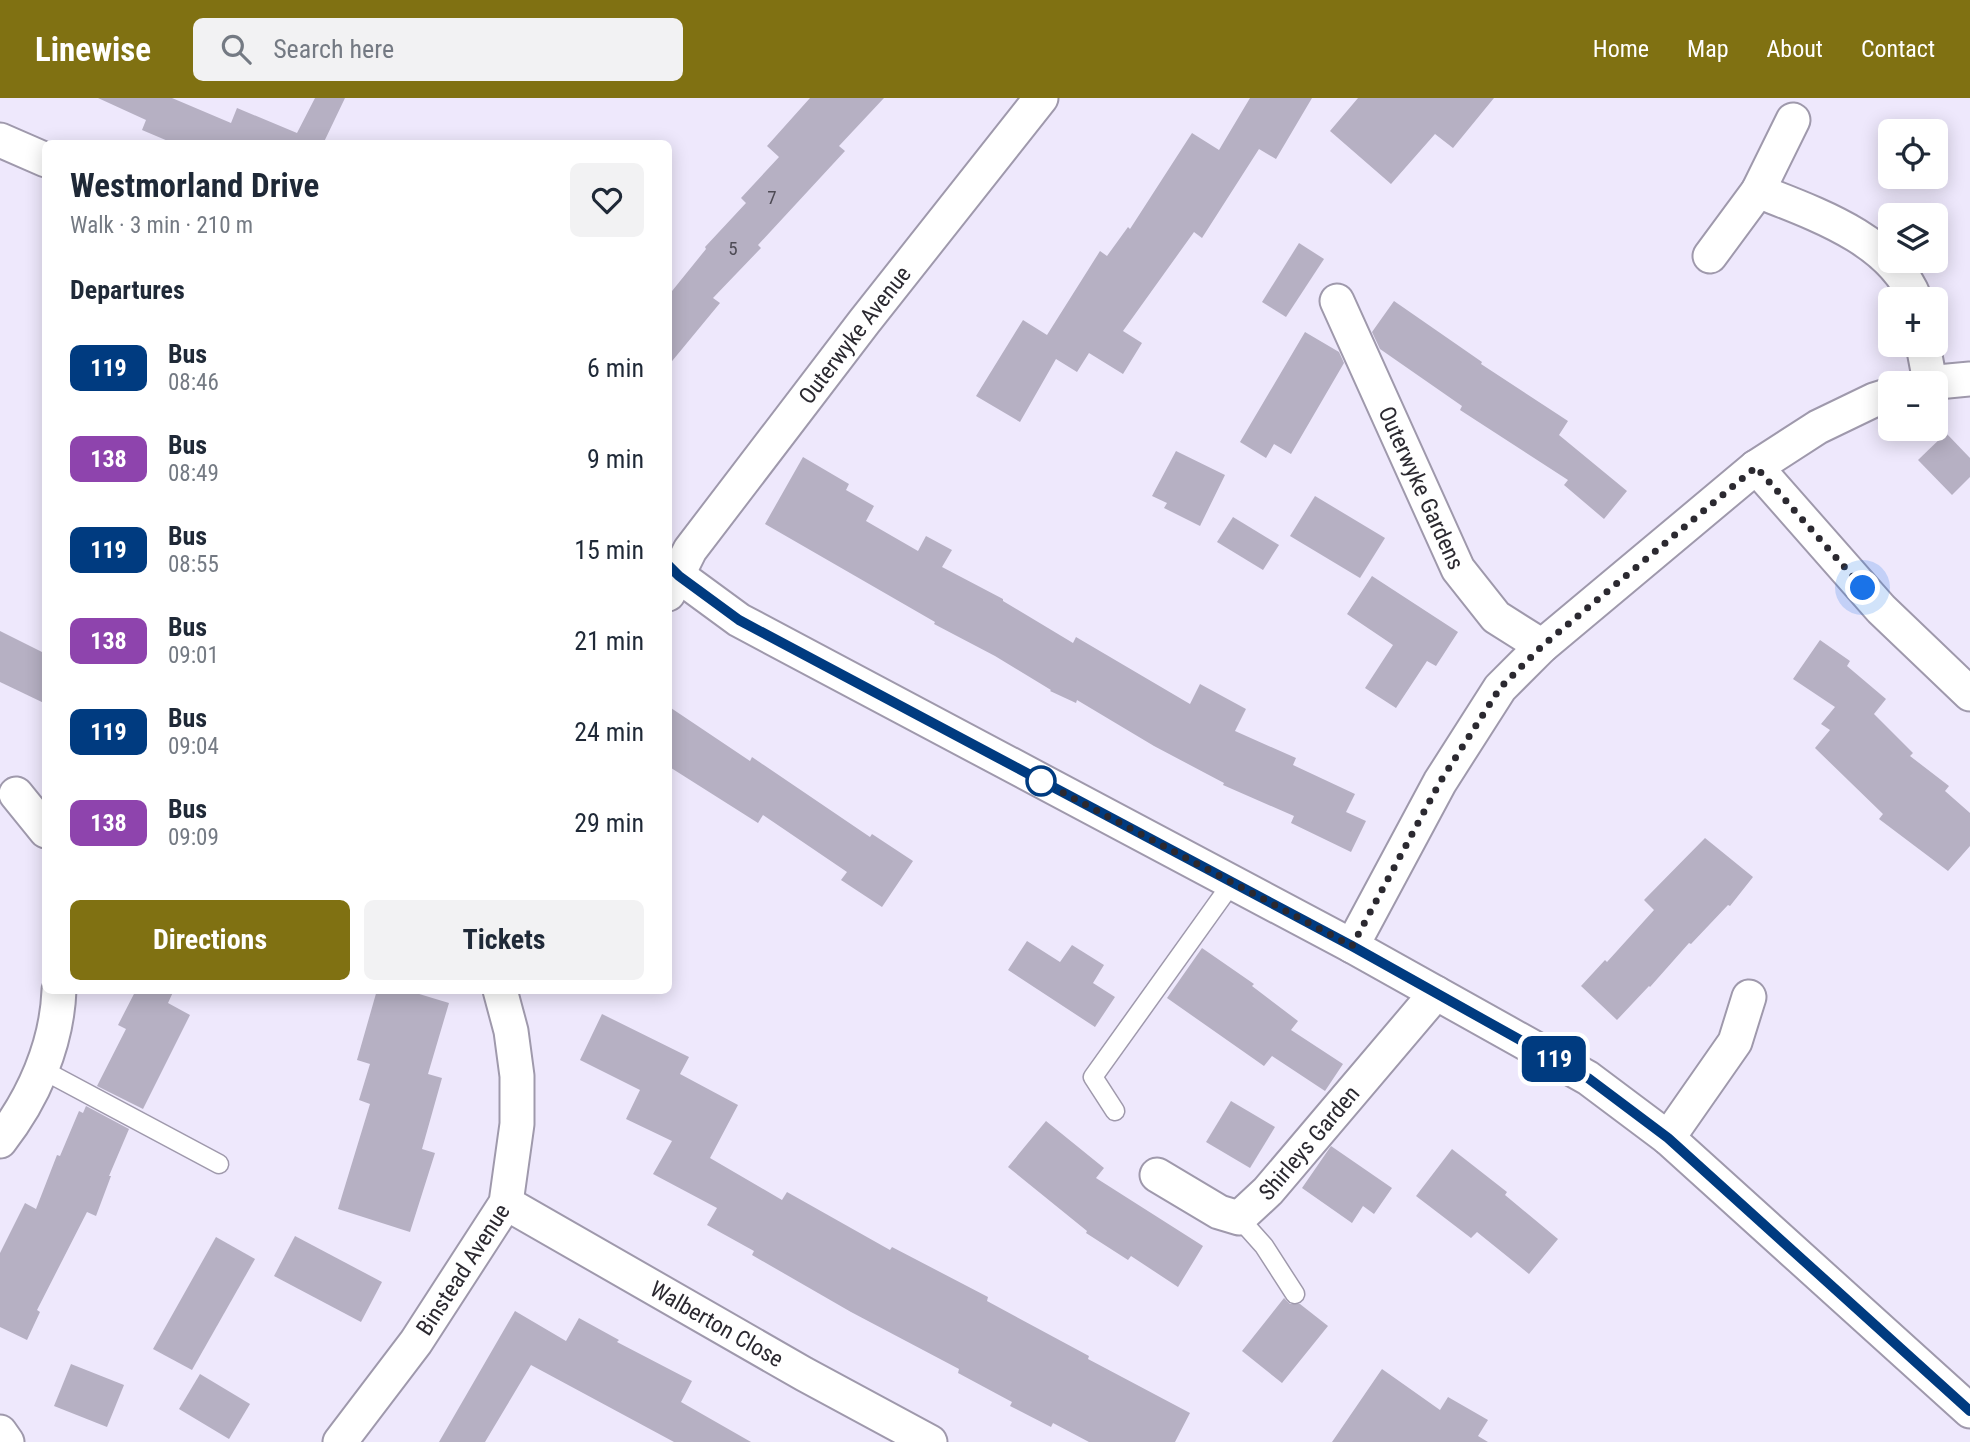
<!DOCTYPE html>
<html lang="en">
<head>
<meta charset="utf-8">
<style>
  body { margin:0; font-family:"Roboto Condensed",sans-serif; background:#f2f2f3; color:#1f2937; height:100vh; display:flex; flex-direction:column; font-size:26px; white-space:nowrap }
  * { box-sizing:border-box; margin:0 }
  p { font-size:23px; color:#747a83 }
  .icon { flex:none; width:38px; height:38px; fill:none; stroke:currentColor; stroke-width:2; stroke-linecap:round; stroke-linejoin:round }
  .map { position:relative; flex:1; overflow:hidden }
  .panel { position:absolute; left:42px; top:42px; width:630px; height:854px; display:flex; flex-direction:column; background:#fff; border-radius:10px; box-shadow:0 4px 18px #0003 }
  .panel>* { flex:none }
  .badge { padding:0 14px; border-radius:10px; font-size:24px; line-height:46px }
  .buttons { position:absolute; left:1878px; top:21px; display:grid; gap:14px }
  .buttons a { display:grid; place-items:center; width:70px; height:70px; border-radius:10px; background:#fff; box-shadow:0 4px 18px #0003; font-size:35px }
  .you { position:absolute; width:35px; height:35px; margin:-18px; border:5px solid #fff; border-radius:50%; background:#1a73e8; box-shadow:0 0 0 10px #1a73e833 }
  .map>.badge { position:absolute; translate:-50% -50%; box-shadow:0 0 0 4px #fff }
  h2 { padding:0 28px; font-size:26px; line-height:63px }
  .round { display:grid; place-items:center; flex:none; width:74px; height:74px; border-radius:10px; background:#f2f2f3 }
  .headline { display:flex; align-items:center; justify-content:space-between; height:119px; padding:0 28px }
  h1 { font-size:33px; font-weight:700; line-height:52px }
  .primary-button { display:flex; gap:14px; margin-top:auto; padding:14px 28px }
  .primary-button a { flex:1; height:80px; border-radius:10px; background:#807112; color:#fff; font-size:28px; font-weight:700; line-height:80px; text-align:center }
  .primary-button a+a { background:#f2f2f3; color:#1f2937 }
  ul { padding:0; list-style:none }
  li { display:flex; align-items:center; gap:21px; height:91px; padding:0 28px }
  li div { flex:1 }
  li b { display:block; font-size:26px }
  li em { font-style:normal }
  li .badge { min-width:77px; font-weight:700; text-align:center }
  header { display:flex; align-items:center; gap:42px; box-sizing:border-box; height:98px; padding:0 35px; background:#807112; color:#fff }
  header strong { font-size:33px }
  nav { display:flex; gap:38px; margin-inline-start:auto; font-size:24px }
  .search { width:490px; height:63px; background:#f2f2f3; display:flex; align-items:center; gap:18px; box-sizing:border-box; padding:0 24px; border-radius:10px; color:#747a83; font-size:26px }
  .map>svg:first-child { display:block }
  .building { fill:#b6b0c3 }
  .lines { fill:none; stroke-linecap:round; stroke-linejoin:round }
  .service-casing { stroke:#9f99ac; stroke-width:21 }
  .minor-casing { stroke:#9f99ac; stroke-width:37 }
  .service { stroke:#fff; stroke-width:18 }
  .minor { stroke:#fff; stroke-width:33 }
  .line-casing { stroke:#fff; stroke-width:16 }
  .line { stroke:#003b80; stroke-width:10 }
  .walk { stroke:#2b2930; stroke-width:7; stroke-dasharray:0 12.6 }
  .stop-dot { fill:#fff; stroke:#003b80; stroke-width:3.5 }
  .labels { text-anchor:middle; stroke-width:6; stroke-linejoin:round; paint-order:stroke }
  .number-label { font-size:19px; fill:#4e4b55 }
  .street-label { font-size:23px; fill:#2b2930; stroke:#faf8fd }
</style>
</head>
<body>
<header>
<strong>Linewise</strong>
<div class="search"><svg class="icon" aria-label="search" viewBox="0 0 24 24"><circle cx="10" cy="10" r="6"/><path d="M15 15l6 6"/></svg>Search here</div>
<nav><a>Home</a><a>Map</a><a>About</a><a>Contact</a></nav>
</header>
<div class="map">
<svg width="1970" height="1344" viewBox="0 0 1970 1344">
  <rect width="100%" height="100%" fill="#eee8fc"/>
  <g class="building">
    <polygon points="98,0 172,0 231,25 237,10 297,35 315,0 345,0 323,46 175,46 142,32 146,22"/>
    <polygon points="810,0 884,0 839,48 845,53 758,147 761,150 713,200 720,205 668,268 668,198 706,151 705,149 746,105 741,100 779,59 767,48"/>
    <polygon points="1250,0 1312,0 1276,61 1259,51 1202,140 1194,134 1123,233 1142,245 1123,276 1089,255 1077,274 1056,261 1020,324 976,298 1023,222 1047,237 1100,153 1107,158 1128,129 1130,131 1192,35 1219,52"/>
    <polygon points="1358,0 1494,0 1453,50 1435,36 1391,86 1330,33"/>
    <polygon points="1299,145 1324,161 1286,219 1262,204"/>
    <polygon points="1394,203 1482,264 1481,266 1568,323 1559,337 1627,393 1604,421 1564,387 1568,382 1460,312 1462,308 1380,251 1372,234"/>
    <polygon points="1305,234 1339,254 1344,265 1291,356 1274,346 1266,360 1240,344"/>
    <polygon points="1946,335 1970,360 1970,379 1952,397 1918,362"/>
    <polygon points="1176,353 1225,377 1200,428 1164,410 1167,405 1152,398"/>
    <polygon points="803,359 849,386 846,392 874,408 866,423 918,453 926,438 952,452 942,469 1003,501 1003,503 1073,545 1076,539 1190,606 1200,586 1246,611 1235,633 1296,660 1293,667 1355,696 1346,714 1366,723 1351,754 1291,725 1294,718 1223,687 1224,685 1154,648 1077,602 1076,605 1050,593 1051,592 995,558 934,526 935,524 765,426"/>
    <polygon points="1315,398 1385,440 1360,480 1290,438"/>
    <polygon points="1233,419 1279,447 1263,472 1217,444"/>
    <polygon points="1372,478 1458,534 1436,568 1427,563 1396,610 1365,590 1393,547 1347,516"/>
    <polygon points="0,533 46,556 46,606 0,584"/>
    <polygon points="1820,542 1850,563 1847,568 1886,601 1874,616 1913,655 1910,658 1949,688 1945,693 1970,715 1970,748 1948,773 1879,721 1883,716 1815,650 1830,632 1821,626 1835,609 1793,581"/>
    <polygon points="668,608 750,663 752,659 870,739 872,736 913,763 882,809 841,782 847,774 763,717 758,725 668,668"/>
    <polygon points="1705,740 1753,779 1730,808 1728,807 1691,846 1689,845 1650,889 1649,888 1617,922 1581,888 1605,862 1607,864 1654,812 1644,802"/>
    <polygon points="1027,843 1060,864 1072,847 1104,867 1093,885 1115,899 1095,929 1008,872"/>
    <polygon points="1202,850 1254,886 1252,888 1298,923 1291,932 1343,966 1325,993 1272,958 1264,968 1167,900"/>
    <polygon points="136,892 174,892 168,905 190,917 143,1011 97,988 126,931 118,927"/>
    <polygon points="377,892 406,892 449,905 428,976 442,980 422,1051 435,1055 410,1134 338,1111 370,1006 359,1002 370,966 357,962"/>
    <polygon points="602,916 689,959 680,976 738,1007 710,1060 782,1102 787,1094 890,1152 892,1149 988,1199 987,1203 1089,1258 1088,1261 1190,1315 1175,1344 1089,1344 1053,1325 1051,1329 1010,1308 1012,1304 958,1275 959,1271 851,1214 752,1157 754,1153 707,1127 717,1110 653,1076 672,1043 626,1021 640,992 580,962"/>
    <polygon points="1231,1003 1275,1029 1250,1070 1206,1044"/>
    <polygon points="86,1008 129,1031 109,1078 111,1078 96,1118 87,1114 37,1212 40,1214 27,1242 0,1229 0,1155 25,1105 36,1111 57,1057 60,1058 79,1013 83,1015"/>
    <polygon points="1046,1023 1104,1070 1096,1080 1203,1148 1178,1189 1131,1158 1128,1162 1086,1135 1087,1133 1008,1069"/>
    <polygon points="1331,1048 1392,1090 1374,1116 1363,1108 1352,1125 1302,1090"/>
    <polygon points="1452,1051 1507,1094 1505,1097 1558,1141 1529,1176 1477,1134 1471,1140 1416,1098"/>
    <polygon points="295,1138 382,1184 361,1224 274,1178"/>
    <polygon points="216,1139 255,1161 192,1272 153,1251"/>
    <polygon points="1284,1200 1290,1206 1300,1206 1328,1228 1282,1285 1242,1253"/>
    <polygon points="515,1213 566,1243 579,1220 619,1242 617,1244 692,1283 681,1304 751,1344 674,1344 531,1267 485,1344 439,1344"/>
    <polygon points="71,1266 124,1287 107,1329 54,1308"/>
    <polygon points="1382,1271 1440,1312 1448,1299 1488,1322 1478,1338 1488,1344 1332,1344"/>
    <polygon points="200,1276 250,1306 229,1341 179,1311"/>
  </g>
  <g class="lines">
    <defs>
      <g id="service">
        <polyline points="43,972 219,1066"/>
        <polyline points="1115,1013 1093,979 1232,785"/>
        <polyline points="1239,1120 1264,1148 1295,1196"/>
      </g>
      <g id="minor">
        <polyline points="0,42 46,62"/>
        <path d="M1758 93C1813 115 1892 141 1915 201"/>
        <polyline points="1710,158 1758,93 1793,22"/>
        <path id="s1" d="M1337 203 1458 471 1496 519 1542 548"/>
        <polyline points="1923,247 1930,284"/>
        <polyline points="1927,285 1970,281"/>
        <polyline points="1756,369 1881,511 1970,596"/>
        <polyline points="668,467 679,478 739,522 1352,848 1588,980 1668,1040 1970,1313"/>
        <path id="s2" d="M668 496 690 452 864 224 1041 0"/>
        <polyline points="16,696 46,733"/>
        <polyline points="1352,848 1440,684 1500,590 1542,548 1756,369 1818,329 1874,302 1890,297"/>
        <polyline points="1668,1040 1735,944 1749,899"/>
        <path d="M0 1043C33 1001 57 947 59 892"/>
        <path id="s3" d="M1157 1077 1219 1114 1239 1120 1268 1093 1436 895"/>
        <path id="s4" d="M506 1105 804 1276 930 1344"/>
        <polyline points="0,1334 7,1344"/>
        <path id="s5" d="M340 1344 416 1244 506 1105 517 1026V978L511 933 500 892"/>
      </g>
    </defs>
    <use href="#service" class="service-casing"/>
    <use href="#minor" class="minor-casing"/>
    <use href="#service" class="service"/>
    <use href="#minor" class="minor"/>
  </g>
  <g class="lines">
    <defs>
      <polyline id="line" points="668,467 679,478 739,522 1352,848 1588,980 1668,1040 1970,1313"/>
    </defs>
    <use href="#line" class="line-casing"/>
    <use href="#line" class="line"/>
    <polyline class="walk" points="1041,683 1352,848 1440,684 1500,590 1542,548 1756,369 1863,490"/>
  </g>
  <circle class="stop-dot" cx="1041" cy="683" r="14"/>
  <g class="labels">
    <g class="number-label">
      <text x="772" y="106">7</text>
      <text x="733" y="157">5</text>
    </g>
    <g class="street-label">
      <text dy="8" stroke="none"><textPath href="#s2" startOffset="320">Outerwyke Avenue</textPath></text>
      <text dy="8" stroke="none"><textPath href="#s1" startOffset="205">Outerwyke Gardens</textPath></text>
      <text dy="8" stroke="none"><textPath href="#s3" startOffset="196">Shirleys Garden</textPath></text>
      <text dy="8" stroke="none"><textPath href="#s5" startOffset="212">Binstead Avenue</textPath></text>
      <text dy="8" stroke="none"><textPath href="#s4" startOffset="243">Walberton Close</textPath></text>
    </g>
  </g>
</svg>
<div class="buttons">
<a><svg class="icon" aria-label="locate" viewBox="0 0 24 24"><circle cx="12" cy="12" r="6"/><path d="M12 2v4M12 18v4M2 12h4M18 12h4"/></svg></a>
<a><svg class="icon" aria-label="layers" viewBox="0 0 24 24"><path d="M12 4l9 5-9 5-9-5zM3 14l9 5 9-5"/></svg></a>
<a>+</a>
<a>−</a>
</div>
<div class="you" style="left:1863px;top:490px"></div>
<b class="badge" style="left:1554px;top:961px;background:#003b80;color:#fff">119</b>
<section class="panel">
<div class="headline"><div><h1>Westmorland Drive</h1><p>Walk · 3 min · 210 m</p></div><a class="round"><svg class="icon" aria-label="heart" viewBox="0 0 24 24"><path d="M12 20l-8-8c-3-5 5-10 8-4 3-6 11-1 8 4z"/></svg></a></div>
<h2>Departures</h2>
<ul>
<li><span class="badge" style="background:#003b80;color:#fff">119</span><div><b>Bus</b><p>08:46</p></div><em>6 min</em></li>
<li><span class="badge" style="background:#8e44ad;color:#fff">138</span><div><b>Bus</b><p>08:49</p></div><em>9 min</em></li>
<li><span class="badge" style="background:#003b80;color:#fff">119</span><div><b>Bus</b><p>08:55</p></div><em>15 min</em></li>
<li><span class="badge" style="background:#8e44ad;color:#fff">138</span><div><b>Bus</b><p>09:01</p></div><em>21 min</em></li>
<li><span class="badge" style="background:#003b80;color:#fff">119</span><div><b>Bus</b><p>09:04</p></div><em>24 min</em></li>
<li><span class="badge" style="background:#8e44ad;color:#fff">138</span><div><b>Bus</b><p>09:09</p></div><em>29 min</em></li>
</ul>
<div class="primary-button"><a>Directions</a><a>Tickets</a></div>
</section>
</div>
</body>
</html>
